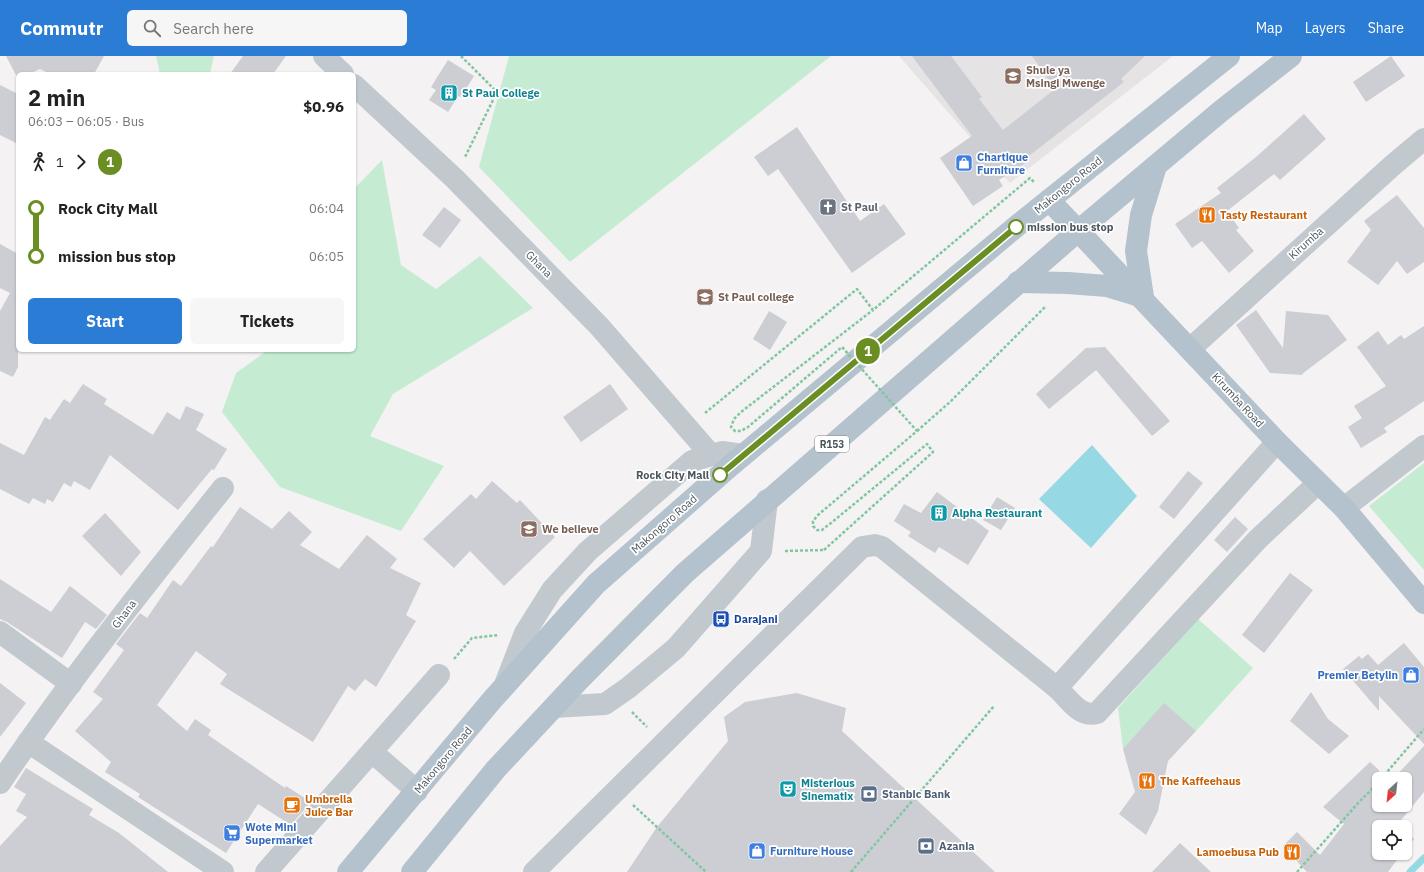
<!DOCTYPE html>
<html lang="en">
<head>
<meta charset="utf-8">
<style>
  body { margin:0; font-family:"IBM Plex Sans",sans-serif; background:#f6f6f6; color:#222; height:100vh; display:flex; flex-direction:column; font-size:15px; white-space:nowrap }
  * { box-sizing:border-box; margin:0 }
  p { font-size:13px; color:#767676 }
  .icon { flex:none; width:22px; height:22px; fill:none; stroke:currentColor; stroke-width:2; stroke-linecap:round; stroke-linejoin:round }
  .map { position:relative; flex:1; overflow:hidden }
  .panel { position:absolute; left:16px; top:16px; width:340px; height:280px; display:flex; flex-direction:column; background:#fff; border-radius:6px; box-shadow:0 1px 3px #0004 }
  .panel>* { flex:none }
  .badge { padding:0 8px; border-radius:13px; font-size:14px; line-height:26px }
  .needle { width:26px; rotate:207deg }
  .controls { position:absolute; left:1372px; top:716px; display:grid; gap:8px }
  .controls a { display:grid; place-items:center; width:40px; height:40px; border-radius:6px; background:#fff; box-shadow:0 1px 3px #0004; font-size:20px }
  .map>.badge { position:absolute; translate:-50% -50%; box-shadow:0 0 0 2px #fff }
  .legs { display:flex; align-items:center; gap:6px; height:44px; padding:0 12px; font-size:13px }
  .legs p { margin-inline-start:auto }
  .overview { display:flex; align-items:center; justify-content:space-between; height:68px; padding:0 12px }
  h1 { font-size:22px; font-weight:700; line-height:30px }
  .button { display:flex; gap:8px; margin-top:auto; padding:8px 12px }
  .button a { flex:1; height:46px; border-radius:6px; background:#2b7cd4; color:#fff; font-size:16px; font-weight:700; line-height:46px; text-align:center }
  .button a+a { background:#f6f6f6; color:#222 }
  ul { padding:0 12px; list-style:none }
  li { display:flex; align-items:center; gap:14px; height:48px; font-size:15px }
  li i { display:grid; place-items:center; width:6px; height:100%; margin:0 5px; background:currentColor }
  li i::after { content:''; width:10px; height:10px; margin:-5px; border:3px solid; border-radius:50%; background:#fff }
  li p { margin-inline-start:auto }
  li:first-child i { background:linear-gradient(#0000 50%,currentColor 0) }
  li:last-child i { background:linear-gradient(currentColor 50%,#0000 0) }
  header { display:flex; align-items:center; gap:24px; box-sizing:border-box; height:56px; padding:0 20px; background:#2b7cd4; color:#fff }
  header strong { font-size:19px }
  nav { display:flex; gap:22px; margin-inline-start:auto; font-size:14px }
  .search { width:280px; height:36px; background:#f6f6f6; display:flex; align-items:center; gap:10px; box-sizing:border-box; padding:0 14px; border-radius:6px; color:#767676; font-size:15px }
  .map>svg:first-child { display:block }
  .education { fill:#e5e3e3 }
  .green { fill:#c5ecd3 }
  .water { fill:#97d8e5 }
  .lines { fill:none; stroke-linecap:round; stroke-linejoin:round }
  .stream { stroke:#97d8e5; stroke-width:7 }
  .building { fill:#ccced3 }
  .path { stroke:#80c7a1; stroke-width:2.5; stroke-dasharray:3 2; stroke-linecap:butt }
  .minor { stroke:#c1c9cf; stroke-width:22 }
  .major { stroke:#b4c2cd; stroke-width:22 }
  .path-bridge { stroke:#80c7a1; stroke-width:2.5; stroke-dasharray:3 2; stroke-linecap:butt }
  .line-1-casing { stroke:#fff; stroke-width:9 }
  .line-1 { stroke:#6b8e23; stroke-width:6 }
  .stop-1-dot { fill:#fff; stroke:#6b8e23; stroke-width:2 }
  .labels { text-anchor:middle; stroke-width:3.5; stroke-linejoin:round; paint-order:stroke }
  .shield { fill:#fff; stroke:#81888e; stroke-width:1 }
  .shield-label { font-size:10px; font-weight:bold; fill:#4b555d }
  .education-label { font-size:11px; font-weight:bold; fill:#785e54; stroke:#fff; text-anchor:start }
  .culture-label { font-size:11px; font-weight:bold; fill:#0d838f; stroke:#fff; text-anchor:start }
  .shop-label { font-size:11px; font-weight:bold; fill:#366cbe; stroke:#fff; text-anchor:start }
  .street-label { font-size:11px; fill:#4b555d; stroke:#fff }
  .worship-label { font-size:11px; font-weight:bold; fill:#5b616d; stroke:#fff; text-anchor:start }
  .food-label { font-size:11px; font-weight:bold; fill:#c56008; stroke:#fff; text-anchor:start }
  .stop-label { font-size:11px; font-weight:bold; fill:#4b555d; stroke:#fff; text-anchor:start }
  .transit-label { font-size:11px; font-weight:bold; fill:#164399; stroke:#fff; text-anchor:start }
  .service-label { font-size:11px; font-weight:bold; fill:#4e5e75; stroke:#fff; text-anchor:start }
</style>
</head>
<body>
<header>
<strong>Commutr</strong>
<div class="search"><svg class="icon" aria-label="search" viewBox="0 0 24 24"><circle cx="10" cy="10" r="6"/><path d="M15 15l6 6"/></svg>Search here</div>
<nav><a>Map</a><a>Layers</a><a>Share</a></nav>
</header>
<div class="map">
<svg width="1424" height="816" viewBox="0 0 1424 816">
  <rect width="100%" height="100%" fill="#f4f2f2"/>
  <polygon class="education" points="899,0 1173,0 1010,127"/>
  <g class="green">
    <polygon points="156,0 214,0 210,18 160,18"/>
    <polygon points="509,0 831,0 570,206 479,111"/>
    <polygon points="382,104 401,209 436,233 480,200 533,252 393,338 370,380 444,410 401,475 280,431 222,356 236,317 268,294 354,294 354,133"/>
    <polygon points="1424,407 1424,514 1369,450"/>
    <polygon points="1198,563 1253,612 1196,675 1123,693 1118,652"/>
  </g>
  <polygon class="water" points="1092,389 1137,440 1091,492 1039,443"/>
  <g class="lines">
    <polyline class="stream" points="1410,816 1424,802"/>
  </g>
  <g class="building">
    <polygon points="6,0 104,0 94,18 50,18 40,13 29,18 18,18 18,23"/>
    <polygon points="243,0 286,0 273,18 230,18"/>
    <polygon points="912,0 951,0 982,41 979,43 1003,74 1055,33 1032,0 1145,0 1121,23 1124,26 1025,103 1027,106 999,124 1003,130 973,150 940,102 972,80"/>
    <polygon points="1391,0 1405,20 1366,46 1353,26"/>
    <polygon points="448,4 474,20 461,41 458,40 448,56 429,44 436,34 431,31"/>
    <polygon points="0,29 18,38 18,88 0,79"/>
    <polygon points="1304,58 1326,83 1280,124 1274,118 1227,155 1239,172 1236,174 1254,195 1229,217 1202,185 1192,192 1175,168 1221,137 1217,132 1256,101"/>
    <polygon points="797,71 860,165 884,148 906,178 852,217 778,113 768,120 754,101"/>
    <polygon points="1397,139 1424,172 1424,206 1407,218 1397,205 1378,229 1347,206 1371,174 1364,165"/>
    <polygon points="444,151 461,164 440,192 422,179"/>
    <polygon points="0,188 18,198 18,311 13,321 0,315 0,255 10,237 0,232"/>
    <polygon points="1256,254 1283,292 1286,255 1328,259 1347,284 1302,318 1303,319 1270,317 1236,269"/>
    <polygon points="769,255 787,266 770,294 753,283"/>
    <polygon points="1424,270 1424,345 1384,372 1387,376 1361,392 1348,371 1362,362 1354,350 1386,330 1357,291 1378,275 1388,289 1401,279 1404,283"/>
    <polygon points="1105,291 1170,365 1152,380 1096,314 1049,353 1036,338 1086,292"/>
    <polygon points="83,328 107,343 104,348 153,379 167,356 180,364 186,350 204,358 196,374 227,393 214,414 212,413 178,454 110,399 90,434 74,425 71,431 64,427 53,446 47,443 45,448 33,442 29,448 0,433 0,387 24,399 45,361 50,364 64,343 70,347"/>
    <polygon points="610,328 628,353 581,386 563,361"/>
    <polygon points="1188,415 1203,427 1174,463 1159,451"/>
    <polygon points="492,425 517,447 520,444 555,481 504,530 470,495 454,512 423,483 471,438 476,443"/>
    <polygon points="937,436 989,475 968,509 939,491 935,497 908,480 911,476 894,465 904,448 921,457"/>
    <polygon points="997,441 1015,452 1001,474 983,464"/>
    <polygon points="240,451 272,473 289,455 312,476 300,489 339,513 367,479 397,503 390,512 421,527 406,559 416,565 376,631 365,623 355,635 348,630 313,686 220,628 227,618 196,595 157,649 187,675 195,663 211,674 208,679 285,732 286,730 311,746 291,769 258,748 226,797 138,741 140,738 105,716 111,706 75,675 103,643 93,636 124,594 116,588 140,557 147,562 173,524 181,530 211,490 213,491"/>
    <polygon points="105,457 141,496 121,520 82,480"/>
    <polygon points="1235,461 1248,473 1227,496 1214,484"/>
    <polygon points="1290,517 1313,534 1264,597 1242,579"/>
    <polygon points="0,523 51,556 70,530 107,559 96,573 85,566 62,602 7,566 0,563"/>
    <polygon points="1404,587 1424,611 1424,688 1379,640 1379,655 1343,613 1359,600 1362,603 1368,598 1378,609"/>
    <polygon points="0,627 26,647 0,681"/>
    <polygon points="1311,636 1328,663 1349,680 1329,698 1290,665"/>
    <polygon points="797,637 846,652 842,675 995,816 627,816 657,771 728,685 724,661 745,646"/>
    <polygon points="1164,647 1196,675 1168,705 1158,755 1146,779 1119,758 1135,736 1123,693"/>
    <polygon points="1424,690 1424,736 1397,769 1399,771 1379,771 1379,797 1402,797 1388,816 1307,816 1283,790 1297,776 1320,799 1344,768 1323,751 1370,706 1379,714 1379,749 1405,749 1405,723 1393,723"/>
    <polygon points="26,712 93,753 89,759 119,777 168,816 0,816 0,790 27,761 16,755 26,738 14,731"/>
    <polygon points="1405,776 1414,783 1405,794"/>
    <polygon points="1180,787 1211,816 1152,816"/>
  </g>
  <g class="lines">
    <g class="path">
      <polyline points="461,0 497,36 465,101"/>
      <polyline points="705,357 857,233 873,254 1030,122 1035,127"/>
      <polyline points="917,375 950,346 1046,250"/>
      <polyline points="785,495 824,494"/>
      <polyline points="454,603 472,582 499,579"/>
      <polyline points="632,656 647,671"/>
      <polyline points="1381,723 1424,673"/>
      <polyline points="633,749 706,816"/>
      <polyline points="851,816 994,650"/>
      <polyline points="1297,816 1359,746 1379,726"/>
    </g>
    <g class="minor">
      <polyline points="324,0 343,18"/>
      <polyline points="354,29 455,123 599,270 711,399"/>
      <polyline points="1190,293 1393,109 1424,83"/>
      <polyline points="1344,452 1424,390"/>
      <polyline points="0,576 71,628"/>
      <polyline points="506,626 525,577 552,534 588,495 692,405 722,396 743,399"/>
      <polyline points="1057,632 1277,386"/>
      <polyline points="554,651 605,648 628,632 676,592 761,495 767,444"/>
      <polyline points="28,686 223,816"/>
      <polyline points="372,696 417,735"/>
      <path d="M0 727C69 625 146 528 223 432"/>
      <polyline points="266,816 439,619"/>
      <path d="M534 816 862 491 875 489 882 491 1057 632C1069 643 1080 662 1097 657L1258 483 1318 427"/>
    </g>
    <g class="major">
      <polyline points="1049,144 1277,386 1344,452 1424,547"/>
      <polyline points="1018,226 1068,227 1107,230 1143,241 1136,195 1141,159 1156,110"/>
      <polyline points="348,816 492,644 596,528 729,411 1018,169 1229,0"/>
      <polyline points="412,816 496,713 580,623 685,517 1078,175 1221,55 1291,0"/>
    </g>
    <polyline class="path-bridge" points="824,494 933,396 927,388 831,467 822,474 817,474 813,470 813,465 818,459 917,375 842,291 748,371 741,375 735,375 731,371 734,363 741,356 873,254"/>
  </g>
  <g class="lines">
    <defs>
      <polyline id="line-1" points="720,419 1016,171"/>
    </defs>
    <use href="#line-1" class="line-1-casing"/>
    <use href="#line-1" class="line-1"/>
  </g>
  <defs>
    <symbol id="school-square" viewBox="-11 -11 22 22"><rect x="-9" y="-9" width="18" height="18" rx="4" fill="#8d6e63" stroke="#fff"/><path d="M0-5L7-2L0 1L-7-2ZM-4 1L0 2.5L4 1V4Q0 6-4 4Z" fill="#fff"/></symbol>
    <symbol id="building-square" viewBox="-11 -11 22 22"><rect x="-9" y="-9" width="18" height="18" rx="4" fill="#0f9aa8" stroke="#fff"/><path d="M-4-6H4V6H1V3H-1V6H-4ZM-2.5-4.3h1.7v1.8h-1.7ZM.8-4.3h1.7v1.8H.8ZM-2.5-1h1.7V.8h-1.7ZM.8-1h1.7V.8H.8Z" fill="#fff"/></symbol>
    <symbol id="shop-square" viewBox="-11 -11 22 22"><rect x="-9" y="-9" width="18" height="18" rx="4" fill="#3f7fe0" stroke="#fff"/><path d="M-5-2.5h2.3a2.7 3.5 0 0 1 5.4 0H5L5.5 6h-11ZM-1.5-2.5h3a1.5 2.3 0 0 0-3 0Z" fill="#fff"/></symbol>
    <symbol id="church-square" viewBox="-11 -11 22 22"><rect x="-9" y="-9" width="18" height="18" rx="4" fill="#6b7280" stroke="#fff"/><path d="M-1.2-6h2.4v3.5h3.3v2.4h-3.3V6h-2.4V-.1h-3.3v-2.4h3.3Z" fill="#fff"/></symbol>
    <symbol id="restaurant-square" viewBox="-11 -11 22 22"><rect x="-9" y="-9" width="18" height="18" rx="4" fill="#e8710a" stroke="#fff"/><path d="M-5-6h1v4h1v-4h1v4h1v-4h1v5L-1.5 .5V6h-2V.5L-5-1ZM5-6V6H3V1.5H1.5Q1.5-4 5-6Z" fill="#fff"/></symbol>
    <symbol id="university-square" viewBox="-11 -11 22 22"><rect x="-9" y="-9" width="18" height="18" rx="4" fill="#8d6e63" stroke="#fff"/><path d="M0-5L7-2L0 1L-7-2ZM-4 1L0 2.5L4 1V4Q0 6-4 4Z" fill="#fff"/></symbol>
    <symbol id="bus-square" viewBox="-11 -11 22 22"><rect x="-9" y="-9" width="18" height="18" rx="4" fill="#1a4fb4" stroke="#fff"/><path d="M-5-6H5V4H4V6H2V4H-2V6H-4V4H-5ZM-3.5-4V0h7V-4ZM-3.5 1.2v1.5H-2V1.2ZM2 1.2v1.5H3.5V1.2Z" fill="#fff"/></symbol>
    <symbol id="theatre-square" viewBox="-11 -11 22 22"><rect x="-9" y="-9" width="18" height="18" rx="4" fill="#0f9aa8" stroke="#fff"/><path d="M-5-5.5Q0-4 5-5.5V0Q5 5 0 6Q-5 5-5 0ZM-3.3-2.5H-1v1.5H-3.3ZM1-2.5H3.3v1.5H1ZM-2.8 1Q0 5.5 2.8 1Z" fill="#fff"/></symbol>
    <symbol id="bank-square" viewBox="-11 -11 22 22"><rect x="-9" y="-9" width="18" height="18" rx="4" fill="#5c6f8a" stroke="#fff"/><path d="M-6-4H6V4H-6ZM0-2.3a2.3 2.3 0 1 0 0 4.6a2.3 2.3 0 1 0 0-4.6Z" fill="#fff"/></symbol>
    <symbol id="cafe-square" viewBox="-11 -11 22 22"><rect x="-9" y="-9" width="18" height="18" rx="4" fill="#e8710a" stroke="#fff"/><path d="M-5.5-4.5H6V0H3Q3 3.5 0 3.5H-2.5Q-5.5 3.5-5.5 0ZM3-3.2v2h1.7v-2ZM-6 4.5H4V6H-6Z" fill="#fff"/></symbol>
    <symbol id="supermarket-square" viewBox="-11 -11 22 22"><rect x="-9" y="-9" width="18" height="18" rx="4" fill="#3f7fe0" stroke="#fff"/><path d="M-6-5.5h2.5l.6 2H6L4.5 2H-2.5L-4.4-4H-6ZM-1.5 3.2a1.3 1.3 0 1 0 .1 0ZM3 3.2a1.3 1.3 0 1 0 .1 0Z" fill="#fff"/></symbol>
  </defs>
  <g fill-rule="evenodd">
    <use href="#school-square" x="1003" y="10" width="20" height="20"/>
    <use href="#building-square" x="439" y="27" width="20" height="20"/>
    <use href="#shop-square" x="954" y="97" width="20" height="20"/>
    <use href="#church-square" x="818" y="141" width="20" height="20"/>
    <use href="#restaurant-square" x="1197" y="149" width="20" height="20"/>
    <use href="#university-square" x="695" y="231" width="20" height="20"/>
    <use href="#building-square" x="929" y="447" width="20" height="20"/>
    <use href="#school-square" x="519" y="463" width="20" height="20"/>
    <use href="#bus-square" x="711" y="553" width="20" height="20"/>
    <use href="#shop-square" x="1401" y="609" width="20" height="20"/>
    <use href="#restaurant-square" x="1137" y="715" width="20" height="20"/>
    <use href="#theatre-square" x="778" y="723" width="20" height="20"/>
    <use href="#bank-square" x="859" y="728" width="20" height="20"/>
    <use href="#cafe-square" x="282" y="739" width="20" height="20"/>
    <use href="#supermarket-square" x="222" y="767" width="20" height="20"/>
    <use href="#bank-square" x="916" y="780" width="20" height="20"/>
    <use href="#shop-square" x="747" y="785" width="20" height="20"/>
    <use href="#restaurant-square" x="1282" y="786" width="20" height="20"/>
  </g>
  <g class="stop-1-dot">
    <circle cx="1016" cy="171" r="7"/>
    <circle cx="720" cy="419" r="7"/>
  </g>
  <g class="labels">
    <rect class="shield" x="815" y="380" width="34" height="16" rx="3"/>
    <g class="shield-label">
      <text x="832" y="392">R153</text>
    </g>
    <g class="education-label">
      <text x="1026" y="18">Shule ya<tspan x="1026" dy="13">Msingi Mwenge</tspan></text>
      <text x="718" y="245">St Paul college</text>
      <text x="542" y="477">We believe</text>
    </g>
    <g class="culture-label">
      <text x="462" y="41">St Paul College</text>
      <text x="952" y="461">Alpha Restaurant</text>
      <text x="801" y="731">Misterious<tspan x="801" dy="13">Sinematix</tspan></text>
    </g>
    <g class="shop-label">
      <text x="977" y="105">Chartique<tspan x="977" dy="13">Furniture</tspan></text>
      <text x="1398" y="623" text-anchor="end">Premier Betylin</text>
      <text x="245" y="775">Wote Mini<tspan x="245" dy="13">Supermarket</tspan></text>
      <text x="770" y="799">Furniture House</text>
    </g>
    <g class="street-label">
      <text transform="translate(1068 129) rotate(-39)" y="4">Makongoro Road</text>
      <text transform="translate(1306 187) rotate(-42)" y="4">Kirumba</text>
      <text transform="translate(539 208) rotate(45)" y="4">Ghana</text>
      <text transform="translate(1238 344) rotate(47)" y="4">Kirumba Road</text>
      <text transform="translate(664 468) rotate(-41)" y="4">Makongoro Road</text>
      <text transform="translate(124 558) rotate(-53)" y="4">Ghana</text>
      <text transform="translate(443 704) rotate(-50)" y="4">Makongoro Road</text>
    </g>
    <g class="worship-label">
      <text x="841" y="155">St Paul</text>
    </g>
    <g class="food-label">
      <text x="1220" y="163">Tasty Restaurant</text>
      <text x="1160" y="729">The Kaffeehaus</text>
      <text x="305" y="747">Umbrella<tspan x="305" dy="13">Juice Bar</tspan></text>
      <text x="1279" y="800" text-anchor="end">Lamoebusa Pub</text>
    </g>
    <g class="stop-label">
      <text x="1027" y="175">mission bus stop</text>
      <text x="709" y="423" text-anchor="end">Rock City Mall</text>
    </g>
    <g class="transit-label">
      <text x="734" y="567">Darajani</text>
    </g>
    <g class="service-label">
      <text x="882" y="742">Stanbic Bank</text>
      <text x="939" y="794">Azania</text>
    </g>
  </g>
</svg>
<div class="controls">
<a><svg class="needle" viewBox="-14 -14 28 28"><path d="M0-13l5 13h-10z" fill="#e53935"/><path d="M0 13l5-13h-10z" fill="#767676"/></svg></a>
<a><svg class="icon" aria-label="locate" viewBox="0 0 24 24"><circle cx="12" cy="12" r="6"/><path d="M12 2v4M12 18v4M2 12h4M18 12h4"/></svg></a>
</div>
<b class="badge" style="left:868px;top:295px;background:#6b8e23;color:#fff">1</b>
<section class="panel">
<div class="overview"><div><h1>2 min</h1><p>06:03 – 06:05 · Bus</p></div><b>$0.96</b></div>
<div class="legs"><svg class="icon" aria-label="walk" viewBox="0 0 24 24"><circle cx="13" cy="4" r="2"/><path d="M13 8l-2 6 4 7M11 14l-3 7M7 12l3-4h3l4 4"/></svg>1<svg class="icon" aria-label="forward" viewBox="0 0 24 24"><path d="M9 5l7 7-7 7"/></svg><b class="badge" style="background:#6b8e23;color:#fff">1</b></div>
<ul>
<li><i style="color:#6b8e23"></i><b>Rock City Mall</b><p>06:04</p></li>
<li><i style="color:#6b8e23"></i><b>mission bus stop</b><p>06:05</p></li>
</ul>
<div class="button"><a>Start</a><a>Tickets</a></div>
</section>
</div>
</body>
</html>
